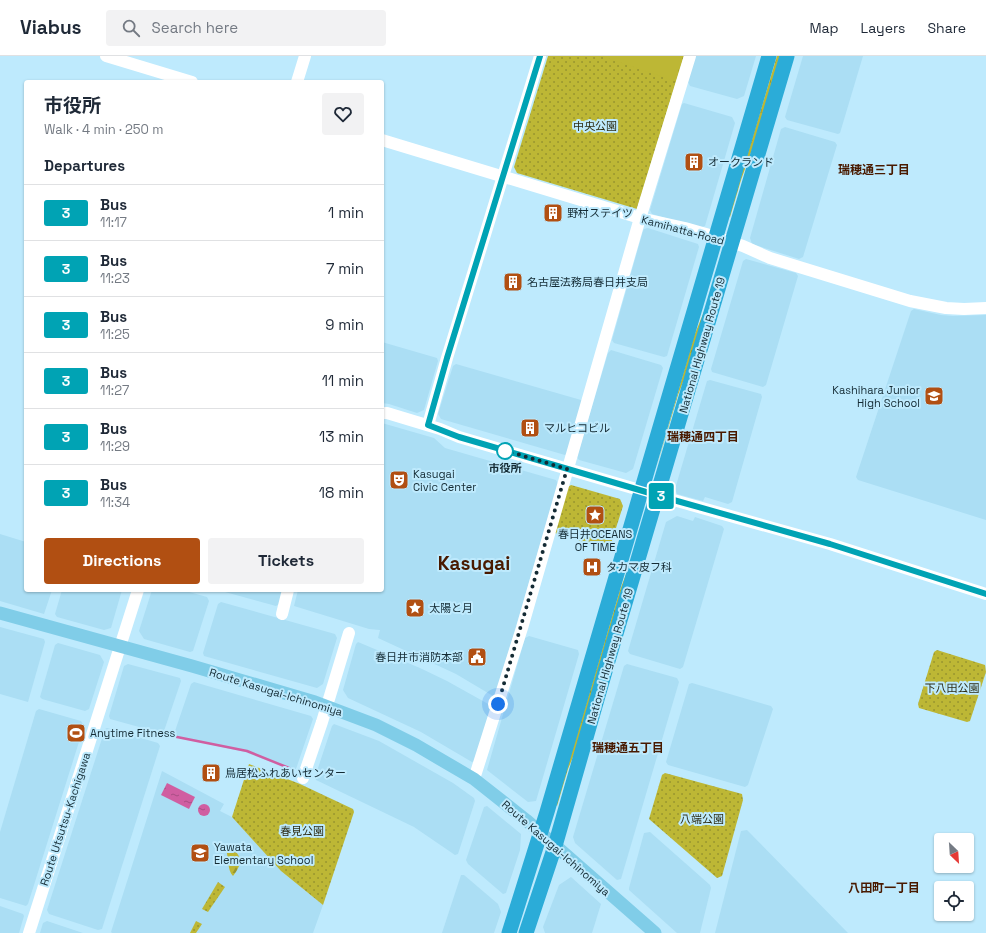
<!DOCTYPE html>
<html lang="en">
<head>
<meta charset="utf-8">
<style>
  body { margin:0; font-family:"Space Grotesk","Noto Sans JP",sans-serif; background:#f2f2f3; color:#1f2937; height:100vh; display:flex; flex-direction:column; font-size:15px; white-space:nowrap }
  * { box-sizing:border-box; margin:0 }
  p { font-size:13px; color:#747a83 }
  .icon { flex:none; width:22px; height:22px; fill:none; stroke:currentColor; stroke-width:2; stroke-linecap:round; stroke-linejoin:round }
  .map { position:relative; flex:1; overflow:hidden }
  .drawer { position:absolute; left:24px; top:24px; width:360px; height:512px; display:flex; flex-direction:column; background:#fff; border-radius:4px; box-shadow:0 1px 3px #0004 }
  .drawer>* { flex:none }
  .badge { padding:0 8px; border-radius:3px; font-size:14px; line-height:26px }
  .needle { width:26px; rotate:155deg }
  .fabs { position:absolute; left:934px; top:777px; display:grid; gap:8px }
  .fabs a { display:grid; place-items:center; width:40px; height:40px; border-radius:4px; background:#fff; box-shadow:0 1px 3px #0004; font-size:20px }
  .you { position:absolute; width:20px; height:20px; margin:-10px; border:3px solid #fff; border-radius:50%; background:#1a73e8; box-shadow:0 0 0 6px #1a73e833 }
  .map>.badge { position:absolute; translate:-50% -50%; box-shadow:0 0 0 2px #fff }
  h2 { padding:0 20px; font-size:15px; line-height:36px }
  .round { display:grid; place-items:center; flex:none; width:42px; height:42px; border-radius:4px; background:#f2f2f3 }
  .summary { display:flex; align-items:center; justify-content:space-between; height:68px; padding:0 20px }
  h1 { font-size:19px; font-weight:700; line-height:30px }
  .button { display:flex; gap:8px; margin-top:auto; padding:8px 20px }
  .button a { flex:1; height:46px; border-radius:4px; background:#b14f12; color:#fff; font-size:16px; font-weight:700; line-height:46px; text-align:center }
  .button a+a { background:#f2f2f3; color:#1f2937 }
  ul { padding:0; list-style:none }
  li { display:flex; align-items:center; gap:12px; height:56px; padding:0 20px; border-top:1px solid #e0e1e3 }
  li div { flex:1 }
  li b { display:block; font-size:15px }
  li em { font-style:normal }
  li .badge { min-width:44px; font-weight:700; text-align:center }
  header { display:flex; align-items:center; gap:24px; box-sizing:border-box; height:56px; padding:0 20px; background:#fff; border-bottom:1px solid #e0e1e3 }
  header strong { font-size:19px }
  nav { display:flex; gap:22px; margin-inline-start:auto; font-size:14px }
  .search { width:280px; height:36px; background:#f2f2f3; display:flex; align-items:center; gap:10px; box-sizing:border-box; padding:0 14px; border-radius:4px; color:#747a83; font-size:15px }
  .map>svg:first-child { display:block }
  .built { fill:#abdef4 }
  .grass { fill:url(#grass-tufts) }
  .forest { fill:url(#forest-firs) }
  .park { fill:url(#park-dots) }
  .pitch { fill:#bdb735 }
  .water { fill:url(#water-ripples) }
  .lines { fill:none; stroke-linecap:round; stroke-linejoin:round }
  .stream { stroke:#d05ea1; stroke-width:2.5 }
  .secondary { stroke:#fff; stroke-width:12 }
  .primary { stroke:#80cde8; stroke-width:13 }
  .highway { stroke:#2bacd8; stroke-width:15 }
  .line-casing { stroke:#fff; stroke-width:9 }
  .line { stroke:#00a3b4; stroke-width:6 }
  .walk { stroke:#142b34; stroke-width:4; stroke-dasharray:0 7.2 }
  .stop-dot { fill:#fff; stroke:#00a3b4; stroke-width:2 }
  .labels { text-anchor:middle; stroke-width:4; stroke-linejoin:round; paint-order:stroke }
  .park-label { font-size:11px; fill:#2e2d15; stroke:#beeafd }
  .poi-label { font-size:11px; fill:#142b34; stroke:#beeafd; text-anchor:start }
  .street-label { font-size:11px; fill:#142b34; stroke:#beeafd }
  .stop-label { font-size:11px; font-weight:bold; fill:#142b34; stroke:#beeafd }
  .neighbourhood-label { font-size:12px; font-weight:bold; fill:#491a00; stroke:#beeafd }
  .town-label { font-size:19px; font-weight:bold; fill:#491a00; stroke:#beeafd }
</style>
</head>
<body>
<header>
<strong>Viabus</strong>
<div class="search"><svg class="icon" aria-label="search" viewBox="0 0 24 24"><circle cx="10" cy="10" r="6"/><path d="M15 15l6 6"/></svg>Search here</div>
<nav><a>Map</a><a>Layers</a><a>Share</a></nav>
</header>
<div class="map">
<svg width="986" height="877" viewBox="0 0 986 877">
  <defs>
    <pattern id="grass-tufts" width="24" height="20" patternUnits="userSpaceOnUse"><rect width="24" height="20" fill="#bdb735"/><path d="M3 7l-1-3M5 7V3M7 7l1-3M15 17l-1-3M17 17v-4M19 17l1-3" fill="none" stroke="#98952e"/></pattern>
    <pattern id="forest-firs" width="22" height="20" patternUnits="userSpaceOnUse"><rect width="22" height="20" fill="#bdb735"/><path d="M5 1l3.5 6h-7zM16 11l3.5 6h-7z" fill="#98952e"/></pattern>
    <pattern id="park-dots" width="8" height="8" patternUnits="userSpaceOnUse"><rect width="8" height="8" fill="#bdb735"/><path d="M2 2h.1M6 6h.1" fill="none" stroke="#98952e" stroke-width="1.8" stroke-linecap="round"/></pattern>
    <pattern id="water-ripples" width="26" height="14" patternUnits="userSpaceOnUse"><rect width="26" height="14" fill="#d05ea1"/><path d="M2 4q2-2 4 0t4 0M15 11q2-2 4 0t4 0" fill="none" stroke="#a84e84"/></pattern>
  </defs>
  <rect width="100%" height="100%" fill="#beeafd"/>
  <g class="built">
    <polygon points="695,0 756,0 744,40 737,43 690,30 688,26"/>
    <polygon points="803,0 863,0 840,77 838,78 787,64 785,61"/>
    <polygon points="684,47 732,61 735,67 705,170 699,172 652,158 650,154 682,48"/>
    <polygon points="785,71 835,86 837,89 803,201 799,203 752,188 750,182 781,73"/>
    <polygon points="648,172 698,188 699,191 667,300 664,301 614,287 612,284 643,175 644,173"/>
    <polygon points="746,203 796,217 798,220 766,329 763,331 712,316 711,313 743,205"/>
    <polygon points="914,253 941,259 953,260 986,259 986,464 858,424 856,421 911,255"/>
    <polygon points="382,286 437,302 438,305 424,354 417,357 389,348 382,347"/>
    <polygon points="611,294 661,309 663,312 633,413 626,417 579,404 577,401 608,297"/>
    <polygon points="456,308 581,344 583,347 568,397 565,399 441,363 438,358 453,310"/>
    <polygon points="710,324 761,338 762,341 732,446 728,448 705,441 703,445 677,438 675,433 707,325"/>
    <polygon points="382,367 434,382 445,392 556,424 558,428 496,638 493,640 456,618 378,582 380,574 369,573 294,550 298,534 382,534"/>
    <polygon points="677,460 693,465 695,461 722,470 724,473 683,611 680,613 630,598 628,595 666,466"/>
    <polygon points="0,478 26,486 26,534 52,534 44,558 0,545"/>
    <polygon points="62,534 122,534 111,572 104,574 57,561 55,558"/>
    <polygon points="152,534 182,534 207,541 209,545 193,595 190,596 144,583 139,575"/>
    <polygon points="224,534 283,534 279,548 276,550 225,536"/>
    <polygon points="221,546 335,578 337,582 323,628 317,632 204,600 203,597 218,548"/>
    <polygon points="0,571 44,583 45,586 28,646 0,638"/>
    <polygon points="529,580 578,594 579,598 536,745 528,746 487,714 525,582"/>
    <polygon points="358,586 420,612 447,625 490,649 491,653 476,705 472,706 421,676 348,642 343,634 356,588"/>
    <polygon points="58,587 100,599 104,606 89,653 85,655 42,643 40,641 55,589"/>
    <polygon points="128,608 180,622 181,625 164,675 161,677 110,663 109,660 124,610"/>
    <polygon points="627,608 677,622 679,626 621,823 617,824 575,787 573,781 624,610"/>
    <polygon points="194,626 311,660 313,663 296,713 289,713 245,696 176,681 174,678 191,628"/>
    <polygon points="692,627 771,650 773,653 748,729 745,731 668,709 666,706 689,628"/>
    <polygon points="39,653 81,665 84,670 28,848 26,850 0,842 0,776 36,655"/>
    <polygon points="334,668 379,685 453,727 474,742 475,745 458,798 455,799 414,771 316,724 315,721 332,670"/>
    <polygon points="107,672 158,687 160,690 102,873 98,874 49,858 47,854 105,673"/>
    <polygon points="162,715 224,748 220,755 232,761 281,815 323,849 313,877 112,877 111,876"/>
    <polygon points="487,750 521,778 520,794 506,837 503,838 468,808 466,804 484,751"/>
    <polygon points="747,774 848,877 715,877 741,775"/>
    <polygon points="650,776 710,829 711,832 700,877 677,877 629,834 629,832 644,777"/>
    <polygon points="461,819 464,819 498,848 501,856 494,877 442,877"/>
    <polygon points="571,821 601,848 592,877 545,877 543,871 559,829"/>
    <polygon points="0,850 23,858 24,860 19,877 0,877"/>
    <polygon points="47,865 83,877 40,877 43,867"/>
  </g>
  <g class="grass">
    <polygon points="777,0 781,0 754,88 741,124 730,161 729,160"/>
    <polygon points="708,246 693,300 678,339 656,413 694,280"/>
    <polygon points="633,500 583,677 568,713 557,750 556,749 620,534"/>
  </g>
  <path class="forest" d="M229 790C243 800 243 807 233 820 227 814 229 802 226 794Z"/>
  <g class="park">
    <polygon points="548,0 684,0 637,153 517,117 514,111"/>
    <polygon points="571,429 620,443 623,450 609,494 555,477 568,431"/>
    <polygon points="937,594 985,609 986,616 970,665 967,666 919,652 918,648 934,596"/>
    <polygon points="249,708 300,728 353,753 354,756 323,849 281,815 232,761"/>
    <polygon points="665,717 742,738 743,744 722,820 717,822 649,763 662,719"/>
    <polygon points="218,826 225,831 208,856 202,853"/>
    <polygon points="196,865 202,868 196,877 190,877"/>
  </g>
  <polygon class="pitch" points="601,0 683,0 675,25"/>
  <g class="water">
    <polygon points="167,727 195,741 189,753 161,739"/>
    <circle cx="204" cy="754" r="6"/>
  </g>
  <g class="lines">
    <polyline class="stream" points="177,681 247,695 289,712"/>
    <g class="secondary">
      <polyline points="106,0 192,26"/>
      <polyline points="297,26 305,0"/>
      <polyline points="382,84 640,162 685,172 706,178 743,190 770,202 910,245 946,252 964,253 986,252"/>
      <polyline points="382,357 387,357 440,373 459,381 670,443 830,488 986,538"/>
      <polyline points="428,369 447,302 540,0"/>
      <polyline points="282,558 288,534"/>
      <polyline points="303,722 322,666 349,577"/>
      <polyline points="474,723 522,572 638,169 690,0"/>
      <polyline points="29,877 138,534"/>
    </g>
    <polyline class="primary" points="0,557 192,610 315,646 376,669 416,689 474,723 526,764 655,877"/>
    <g class="highway">
      <polyline points="509,877 547,756 769,0"/>
      <polyline points="526,877 555,790 610,598 787,0"/>
    </g>
  </g>
  <g class="lines">
    <defs>
      <polyline id="line" points="540,0 447,302 428,369 459,381 670,443 830,488 986,538"/>
    </defs>
    <use href="#line" class="line-casing"/>
    <use href="#line" class="line"/>
    <polyline class="walk" points="498,648 567,413 500,393 505,395"/>
  </g>
  <defs>
    <symbol id="building-square" viewBox="-11 -11 22 22"><rect x="-9" y="-9" width="18" height="18" rx="4" fill="#b14f12" stroke="#beeafd"/><path d="M-4-6H4V6H1V3H-1V6H-4ZM-2.5-4.3h1.7v1.8h-1.7ZM.8-4.3h1.7v1.8H.8ZM-2.5-1h1.7V.8h-1.7ZM.8-1h1.7V.8H.8Z" fill="#fff"/></symbol>
    <symbol id="school-square" viewBox="-11 -11 22 22"><rect x="-9" y="-9" width="18" height="18" rx="4" fill="#b14f12" stroke="#beeafd"/><path d="M0-5L7-2L0 1L-7-2ZM-4 1L0 2.5L4 1V4Q0 6-4 4Z" fill="#fff"/></symbol>
    <symbol id="theatre-square" viewBox="-11 -11 22 22"><rect x="-9" y="-9" width="18" height="18" rx="4" fill="#b14f12" stroke="#beeafd"/><path d="M-5-5.5Q0-4 5-5.5V0Q5 5 0 6Q-5 5-5 0ZM-3.3-2.5H-1v1.5H-3.3ZM1-2.5H3.3v1.5H1ZM-2.8 1Q0 5.5 2.8 1Z" fill="#fff"/></symbol>
    <symbol id="sight-square" viewBox="-11 -11 22 22"><rect x="-9" y="-9" width="18" height="18" rx="4" fill="#b14f12" stroke="#beeafd"/><path d="M0-6L1.8-2.2L6-1.7L2.9 1.2L3.7 5.4L0 3.3L-3.7 5.4L-2.9 1.2L-6-1.7L-1.8-2.2Z" fill="#fff"/></symbol>
    <symbol id="hospital-square" viewBox="-11 -11 22 22"><rect x="-9" y="-9" width="18" height="18" rx="4" fill="#b14f12" stroke="#beeafd"/><path d="M-5-5h3v3.5h4V-5h3V5h-3V1.5h-4V5h-3Z" fill="#fff"/></symbol>
    <symbol id="civic-square" viewBox="-11 -11 22 22"><rect x="-9" y="-9" width="18" height="18" rx="4" fill="#b14f12" stroke="#beeafd"/><path d="M-.6-6.5H3V-4.5H.6V-3L4-1V1h2V6H-6V1h2V-1L-.6-3ZM-1.2 2.5V6h2.4V2.5Z" fill="#fff"/></symbol>
    <symbol id="stadium-square" viewBox="-11 -11 22 22"><rect x="-9" y="-9" width="18" height="18" rx="4" fill="#b14f12" stroke="#beeafd"/><path d="M0-5a6.5 5 0 1 0 0 10a6.5 5 0 1 0 0-10ZM-3.5-1.8h7v3.6h-7Z" fill="#fff"/></symbol>
  </defs>
  <g fill-rule="evenodd">
    <use href="#building-square" x="683" y="95" width="22" height="22"/>
    <use href="#building-square" x="542" y="146" width="22" height="22"/>
    <use href="#building-square" x="502" y="215" width="22" height="22"/>
    <use href="#school-square" x="923" y="329" width="22" height="22"/>
    <use href="#building-square" x="519" y="361" width="22" height="22"/>
    <use href="#theatre-square" x="388" y="413" width="22" height="22"/>
    <use href="#sight-square" x="584" y="448" width="22" height="22"/>
    <use href="#hospital-square" x="581" y="500" width="22" height="22"/>
    <use href="#sight-square" x="404" y="541" width="22" height="22"/>
    <use href="#civic-square" x="466" y="590" width="22" height="22"/>
    <use href="#stadium-square" x="65" y="666" width="22" height="22"/>
    <use href="#building-square" x="200" y="706" width="22" height="22"/>
    <use href="#school-square" x="189" y="786" width="22" height="22"/>
  </g>
  <circle class="stop-dot" cx="505" cy="395" r="8"/>
  <g class="labels">
    <g class="park-label">
      <text x="595" y="74">中央公園</text>
      <text x="952" y="636">下八田公園</text>
      <text x="702" y="767">八端公園</text>
      <text x="302" y="779">春見公園</text>
    </g>
    <g class="poi-label">
      <text x="708" y="110">オークランド</text>
      <text x="567" y="161">野村ステイツ</text>
      <text x="527" y="230">名古屋法務局春日井支局</text>
      <text x="920" y="338" text-anchor="end">Kashihara Junior<tspan x="920" dy="13">High School</tspan></text>
      <text x="544" y="376">マルヒコビル</text>
      <text x="413" y="422">Kasugai<tspan x="413" dy="13">Civic Center</tspan></text>
      <text x="595" y="482" text-anchor="middle">春日井OCEANS<tspan x="595" dy="13">OF TIME</tspan></text>
      <text x="606" y="515">タカマ皮フ科</text>
      <text x="429" y="556">太陽と月</text>
      <text x="463" y="605" text-anchor="end">春日井市消防本部</text>
      <text x="90" y="681">Anytime Fitness</text>
      <text x="225" y="721">鳥居松ふれあいセンター</text>
      <text x="214" y="795">Yawata<tspan x="214" dy="13">Elementary School</tspan></text>
    </g>
    <g class="street-label">
      <text transform="translate(683 174) rotate(15)" y="4">Kamihatta-Road</text>
      <text transform="translate(702 289) rotate(-74)" y="4">National Highway Route 19</text>
      <text transform="translate(610 600) rotate(-74)" y="4">National Highway Route 19</text>
      <text transform="translate(276 636) rotate(17)" y="4">Route Kasugai-Ichinomiya</text>
      <text transform="translate(65 763) rotate(-72)" y="4">Route Utsutsu-Kachigawa</text>
      <text transform="translate(556 792) rotate(41)" y="4">Route Kasugai-Ichinomiya</text>
    </g>
    <g class="stop-label">
      <text x="505" y="416">市役所</text>
    </g>
    <g class="neighbourhood-label">
      <text x="874" y="118">瑞穂通三丁目</text>
      <text x="703" y="385">瑞穂通四丁目</text>
      <text x="628" y="696">瑞穂通五丁目</text>
      <text x="884" y="836">八田町一丁目</text>
    </g>
    <g class="town-label">
      <text x="474" y="514">Kasugai</text>
    </g>
  </g>
</svg>
<div class="fabs">
<a><svg class="needle" viewBox="-14 -14 28 28"><path d="M0-13l5 13h-10z" fill="#e53935"/><path d="M0 13l5-13h-10z" fill="#747a83"/></svg></a>
<a><svg class="icon" aria-label="locate" viewBox="0 0 24 24"><circle cx="12" cy="12" r="6"/><path d="M12 2v4M12 18v4M2 12h4M18 12h4"/></svg></a>
</div>
<div class="you" style="left:498px;top:648px"></div>
<b class="badge" style="left:661px;top:440px;background:#00a3b4;color:#fff">3</b>
<section class="drawer">
<div class="summary"><div><h1>市役所</h1><p>Walk · 4 min · 250 m</p></div><a class="round"><svg class="icon" aria-label="heart" viewBox="0 0 24 24"><path d="M12 20l-8-8c-3-5 5-10 8-4 3-6 11-1 8 4z"/></svg></a></div>
<h2>Departures</h2>
<ul>
<li><span class="badge" style="background:#00a3b4;color:#fff">3</span><div><b>Bus</b><p>11:17</p></div><em>1 min</em></li>
<li><span class="badge" style="background:#00a3b4;color:#fff">3</span><div><b>Bus</b><p>11:23</p></div><em>7 min</em></li>
<li><span class="badge" style="background:#00a3b4;color:#fff">3</span><div><b>Bus</b><p>11:25</p></div><em>9 min</em></li>
<li><span class="badge" style="background:#00a3b4;color:#fff">3</span><div><b>Bus</b><p>11:27</p></div><em>11 min</em></li>
<li><span class="badge" style="background:#00a3b4;color:#fff">3</span><div><b>Bus</b><p>11:29</p></div><em>13 min</em></li>
<li><span class="badge" style="background:#00a3b4;color:#fff">3</span><div><b>Bus</b><p>11:34</p></div><em>18 min</em></li>
</ul>
<div class="button"><a>Directions</a><a>Tickets</a></div>
</section>
</div>
</body>
</html>
